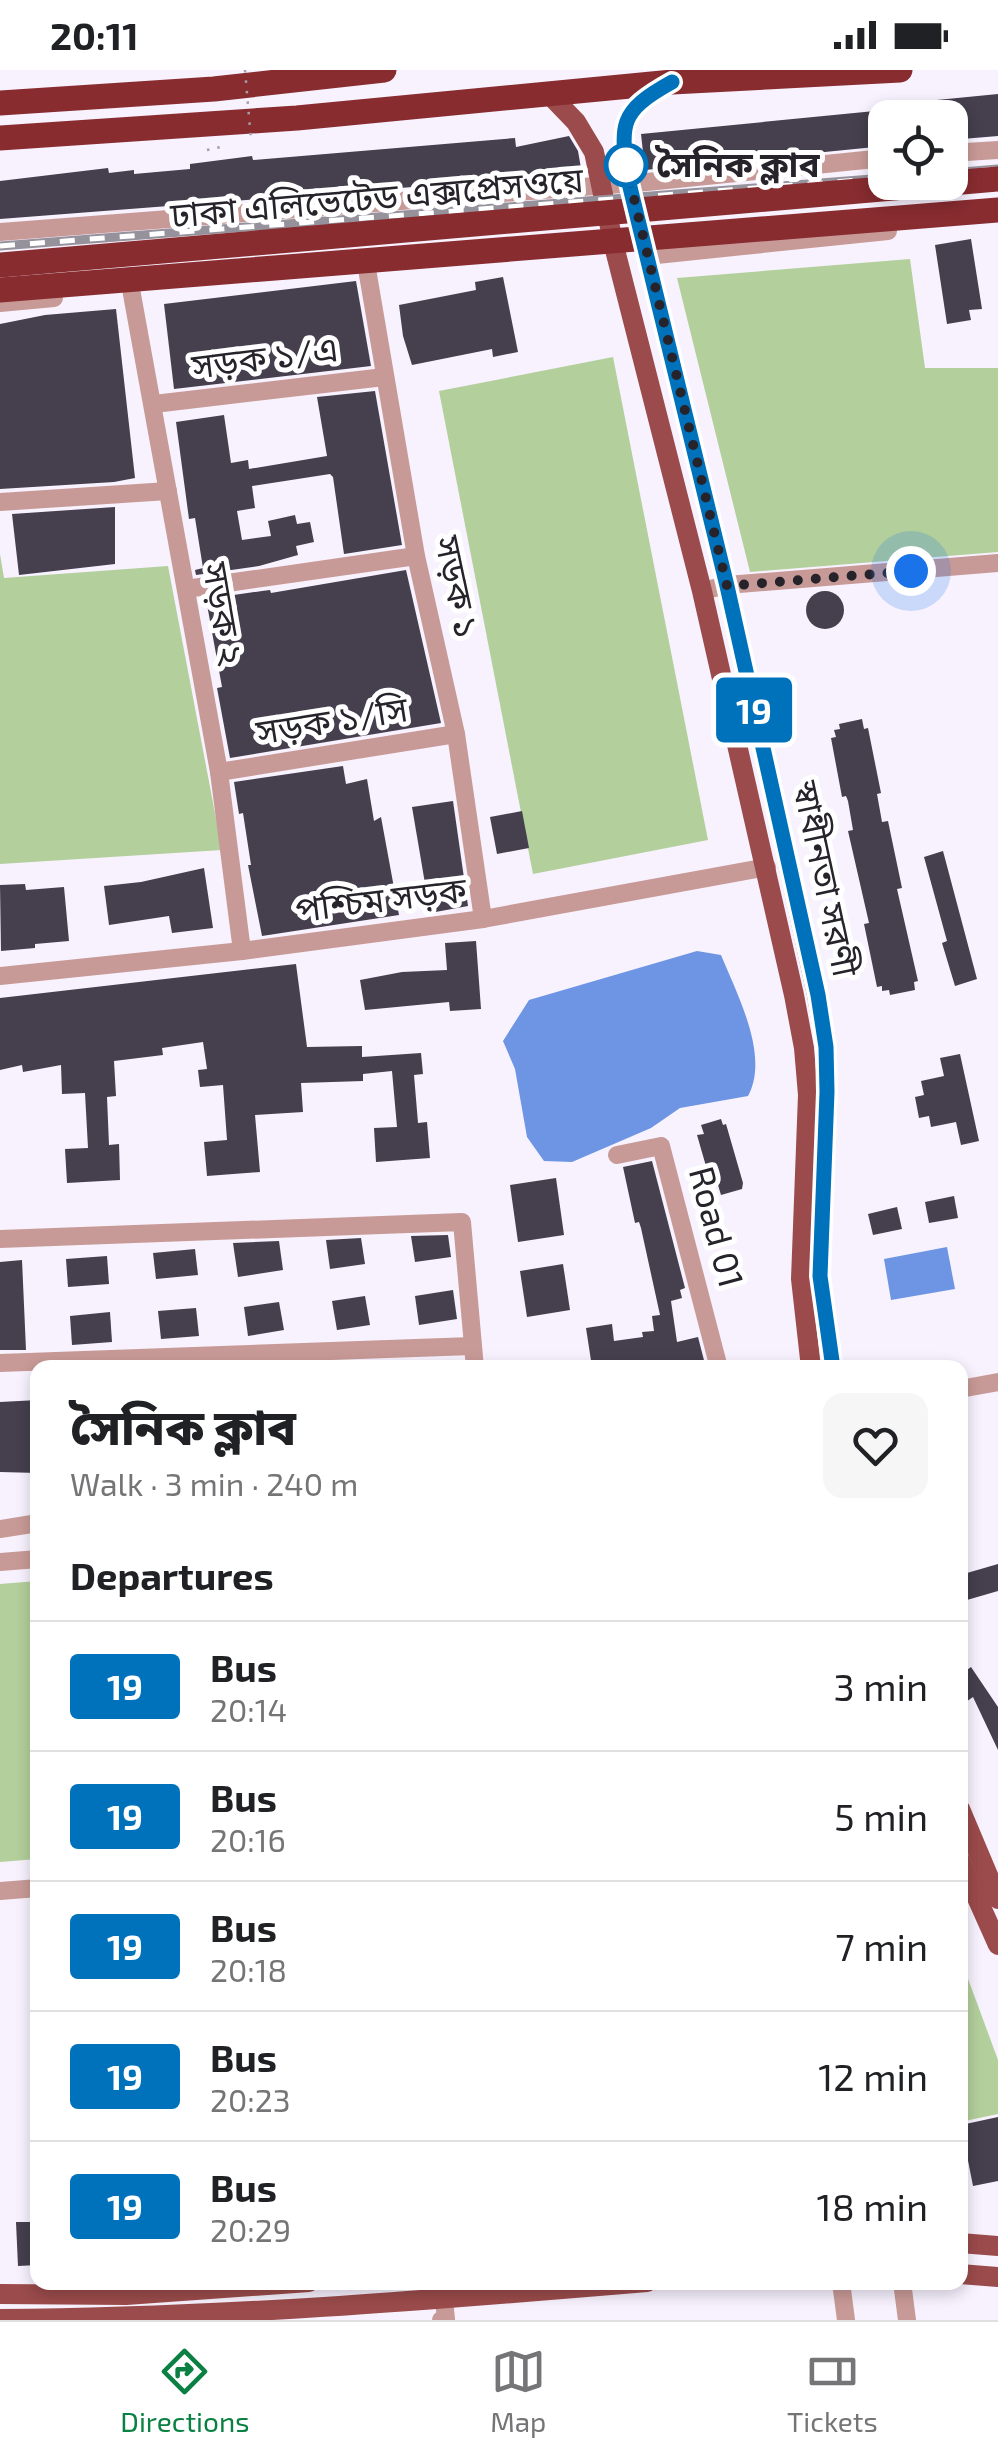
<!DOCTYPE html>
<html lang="en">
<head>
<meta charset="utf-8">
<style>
  body { margin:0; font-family:"Exo 2","Noto Sans Bengali",sans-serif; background:#f6f6f6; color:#202124; height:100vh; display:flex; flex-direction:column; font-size:38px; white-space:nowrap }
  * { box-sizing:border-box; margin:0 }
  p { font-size:32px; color:#757577 }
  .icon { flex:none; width:55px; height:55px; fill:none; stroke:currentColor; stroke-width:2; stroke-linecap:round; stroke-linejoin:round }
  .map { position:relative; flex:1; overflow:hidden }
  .details { position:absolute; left:30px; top:1290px; width:938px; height:930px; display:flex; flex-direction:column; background:#fff; border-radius:20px; box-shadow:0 5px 15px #0003 }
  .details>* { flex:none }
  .badge { padding:0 20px; border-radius:8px; font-size:35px; line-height:65px }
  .fabs { position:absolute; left:868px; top:30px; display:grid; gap:20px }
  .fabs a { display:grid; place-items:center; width:100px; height:100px; border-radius:20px; background:#fff; box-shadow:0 5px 15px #0003; font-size:50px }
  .you { position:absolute; width:50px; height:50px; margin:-25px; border:8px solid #fff; border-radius:50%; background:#1a73e8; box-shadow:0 0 0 15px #1a73e833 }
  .map>.badge { position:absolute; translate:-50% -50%; box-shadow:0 0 0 5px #fff }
  h2 { padding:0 40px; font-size:38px; line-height:90px }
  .round { display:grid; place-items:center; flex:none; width:105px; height:105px; border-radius:20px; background:#f6f6f6 }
  .head { display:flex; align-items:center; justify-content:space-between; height:170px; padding:0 40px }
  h1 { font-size:48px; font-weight:800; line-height:75px }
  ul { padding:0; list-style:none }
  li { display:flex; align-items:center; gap:30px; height:130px; padding:0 40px; border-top:2px solid #e0e0e0 }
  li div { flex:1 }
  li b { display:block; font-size:38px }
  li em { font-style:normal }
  li .badge { min-width:110px; font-weight:700; text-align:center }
  .status { display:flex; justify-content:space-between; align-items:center; height:70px; padding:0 50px; background:#fff; direction:ltr }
  .status svg { height:28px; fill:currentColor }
  .menu { display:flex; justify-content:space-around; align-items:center; height:140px; border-top:2px solid #e0e0e0; background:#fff; font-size:28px; color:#757577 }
  .menu a { display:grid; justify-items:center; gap:5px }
  .menu .active { color:#0b8043 }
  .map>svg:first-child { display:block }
  .green { fill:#b3cf9b }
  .water { fill:#6d95e3 }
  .building { fill:#453f4e }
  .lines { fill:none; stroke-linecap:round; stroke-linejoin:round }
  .path { stroke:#a4a0aa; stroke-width:2.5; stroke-dasharray:2.5 8; stroke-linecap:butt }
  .minor { stroke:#c89a97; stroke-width:18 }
  .major { stroke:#9b4b4b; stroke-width:20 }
  .highway { stroke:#882c30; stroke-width:25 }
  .tram { stroke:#96929c; stroke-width:2.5 }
  .rail-casing { stroke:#96929c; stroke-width:9 }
  .rail { stroke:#fff; stroke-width:5; stroke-dasharray:15; stroke-linecap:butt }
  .path-bridge { stroke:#a4a0aa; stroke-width:2.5; stroke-dasharray:2.5 8; stroke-linecap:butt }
  .highway-bridge { stroke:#882c30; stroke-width:25 }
  .line-casing { stroke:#fff; stroke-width:22 }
  .line { stroke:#0072bc; stroke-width:15 }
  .walk { stroke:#26232b; stroke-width:10; stroke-dasharray:0 18 }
  .stop-dot { fill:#fff; stroke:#0072bc; stroke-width:5 }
  .labels { text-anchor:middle; stroke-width:10; stroke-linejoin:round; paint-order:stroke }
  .stop-label { font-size:35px; font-weight:bold; fill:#26232b; stroke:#fff; text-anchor:start }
  .street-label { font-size:35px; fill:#26232b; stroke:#fff }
</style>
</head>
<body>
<div class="status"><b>20:11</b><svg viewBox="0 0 49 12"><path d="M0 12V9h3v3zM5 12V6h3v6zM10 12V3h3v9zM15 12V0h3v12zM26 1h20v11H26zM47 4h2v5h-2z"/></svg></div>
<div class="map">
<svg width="998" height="2250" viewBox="0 0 998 2250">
  <rect width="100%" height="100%" fill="#f7f2fe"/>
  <g class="green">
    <polygon points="910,189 925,298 998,298 998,482 750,502 677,208"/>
    <polygon points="613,287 708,770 533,804 439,321"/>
    <polygon points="0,484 4,508 168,496 222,780 0,794"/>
    <polygon points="37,1511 37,1789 0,1792 0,1514"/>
    <polygon points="960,1887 998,1990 998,2044 960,2052"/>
  </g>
  <g class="water">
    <path d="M697 881 721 885C737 924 770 986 748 1026L680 1038 651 1058 572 1092 544 1091 527 1067 515 999 503 971 529 930Z"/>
    <polygon points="947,1177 955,1219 891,1230 884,1189"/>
  </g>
  <g class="building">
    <polygon points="998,24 998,66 950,70 950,48 897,48 896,34"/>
    <polygon points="885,40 885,76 645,100 641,64"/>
    <polygon points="569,66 578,81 582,104 0,149 0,111 108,98 109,103 134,100 134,104 190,99 190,94 252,86 253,90 515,68 516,77"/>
    <polygon points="971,169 982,239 969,240 971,250 947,254 935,175"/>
    <polygon points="503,207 518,282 493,287 492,279 412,295 403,266 399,235 476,220 475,212"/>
    <polygon points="356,211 371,296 174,319 164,234"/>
    <polygon points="116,239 135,408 114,412 0,419 0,254 45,245"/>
    <polygon points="375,321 402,475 344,484 333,407 330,404 252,416 255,438 237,441 242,470 271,466 268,451 295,445 297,454 310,452 314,472 296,476 298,485 259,496 196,505 195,500 203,498 195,448 189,449 176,352 224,345 231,393 248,390 249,399 327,386 317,327"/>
    <polygon points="115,437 115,494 19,505 12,444"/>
    <polygon points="406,500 441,653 230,688 217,618 222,617 206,529 262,521 270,520 271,523"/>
    <circle cx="825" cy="540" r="19"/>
    <polygon points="862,649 864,659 868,658 881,723 877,724 882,752 888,751 902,818 897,819 918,911 914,912 915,920 890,925 889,920 882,921 882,916 877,917 864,854 869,853 848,761 853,760 848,731 846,726 842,727 831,668 836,667 834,660 840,659 839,654"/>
    <polygon points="343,696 346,714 367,709 374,751 381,747 399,845 262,866 248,795 251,795 243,743 239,744 234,712"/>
    <polygon points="453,731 468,836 430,843 412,737"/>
    <polygon points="522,741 529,778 497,784 490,747"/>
    <polygon points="943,781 977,909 955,916 942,873 947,871 924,787"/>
    <polygon points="204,798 213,858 172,863 169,846 109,855 104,816 141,812"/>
    <polygon points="25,814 26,820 64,817 69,871 35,874 35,878 1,881 0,815"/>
    <polygon points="476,871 481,939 450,941 449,932 365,940 360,910 402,902 447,900 445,873"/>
    <polygon points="296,894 307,977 362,976 362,987 421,983 423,1004 414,1005 418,1053 427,1052 430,1088 376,1092 374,1058 397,1057 392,1001 363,1004 363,1011 301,1013 303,1042 255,1045 260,1102 207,1106 204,1072 227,1070 223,1015 200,1017 198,1000 207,999 203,972 162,978 163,985 114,991 116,1026 107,1027 109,1075 119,1074 120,1110 67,1113 65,1079 88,1078 85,1023 62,1024 61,995 23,1002 22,995 0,1000 0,928"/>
    <polygon points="960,984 979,1071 961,1075 956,1052 931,1057 929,1046 919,1048 915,1027 924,1025 921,1011 944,1006 940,988"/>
    <polygon points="721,1049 723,1055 726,1054 743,1113 742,1119 721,1125 718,1115 712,1117 697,1065 704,1064 701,1055"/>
    <polygon points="652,1091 685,1218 680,1220 682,1228 671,1231 677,1272 698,1267 706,1298 592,1297 586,1258 612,1254 614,1271 643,1267 642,1262 654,1261 652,1246 660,1245 641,1158 639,1152 635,1153 623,1097"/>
    <polygon points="556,1108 564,1165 518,1172 510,1115"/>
    <polygon points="954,1126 958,1148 929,1153 925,1132"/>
    <polygon points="897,1137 902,1159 873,1165 868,1144"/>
    <polygon points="448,1165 451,1187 415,1192 411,1166"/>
    <polygon points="361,1168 365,1194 330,1199 326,1170"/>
    <polygon points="279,1171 283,1200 238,1207 233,1173"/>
    <polygon points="195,1179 198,1205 156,1209 153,1183"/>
    <polygon points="107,1186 109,1214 68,1217 66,1189"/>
    <polygon points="22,1190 26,1280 0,1280 0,1192"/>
    <polygon points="563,1194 570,1240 527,1247 520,1201"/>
    <polygon points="453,1220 457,1249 419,1255 415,1226"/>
    <polygon points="365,1226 370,1255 337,1260 332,1231"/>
    <polygon points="279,1232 284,1260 248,1266 244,1237"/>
    <polygon points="196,1238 199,1266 161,1269 158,1241"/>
    <polygon points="110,1242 112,1272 72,1275 70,1246"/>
    <polygon points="38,1330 38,1403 0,1402 0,1332"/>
    <polygon points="998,1494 998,1521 960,1532 960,1505"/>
    <polygon points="971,1597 998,1637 998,1680 973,1627 960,1636 960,1605"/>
    <polygon points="998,2047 998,2111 973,2116 961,2055"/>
    <polygon points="16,2152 38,2152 38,2195 18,2196"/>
  </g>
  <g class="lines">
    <polyline class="path" points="207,80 225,76"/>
    <g class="minor">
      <polyline points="950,83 998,80"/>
      <polyline points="0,162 647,112 885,88"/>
      <polyline points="647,186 888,161"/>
      <polyline points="367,199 416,486 456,664 483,849"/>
      <polyline points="131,219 219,702 242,881"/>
      <polyline points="0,233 54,228"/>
      <polyline points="154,334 384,307"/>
      <polyline points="0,432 168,421"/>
      <polyline points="186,519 416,486"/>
      <polyline points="702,521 727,515 998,493"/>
      <polyline points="219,702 456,664"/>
      <polyline points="0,906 242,881 483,849 767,797"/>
      <polyline points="617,1085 661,1076 719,1298"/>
      <polyline points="0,1169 462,1152 475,1298"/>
      <polyline points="0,1293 472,1276"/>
      <polyline points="960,1319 998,1312"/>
      <polyline points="0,1459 38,1453"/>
      <polyline points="0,1492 38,1489"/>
      <polyline points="0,1821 38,1818"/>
      <polyline points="841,2212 846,2250"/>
      <polyline points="902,2212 907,2250"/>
      <polyline points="441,2250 446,2249 444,2230"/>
    </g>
    <g class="major">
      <path d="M666 15C617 42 622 62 629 113L727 515 817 925 826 977 827 1022 820 1206 833 1298"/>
      <polyline points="550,25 576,52 594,82 614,176 702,521 794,925 804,978 808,1025 801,1209 811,1298"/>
      <polyline points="960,1739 998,1829"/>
      <polyline points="960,1790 998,1875"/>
      <polyline points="960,2173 998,2176"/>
      <polyline points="960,2204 998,2207"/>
      <polyline points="0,2224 126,2225 309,2212"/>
      <path d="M0 2249C216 2248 432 2230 647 2212"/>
    </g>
    <g class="highway">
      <polyline points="0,33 214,19 384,0"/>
      <polyline points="0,68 297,48 672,12 900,0"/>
    </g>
    <polyline class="tram" points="0,193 998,115"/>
    <defs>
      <g id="rail">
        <polyline points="950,103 998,99"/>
        <polyline points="0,176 885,108"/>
      </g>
    </defs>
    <use href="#rail" class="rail-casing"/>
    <use href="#rail" class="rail"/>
    <polyline class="path-bridge" points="245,0 251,70"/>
    <g class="highway-bridge">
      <polyline points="0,195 998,109"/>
      <polyline points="0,220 998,140"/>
    </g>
  </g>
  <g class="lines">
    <defs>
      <path id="line" d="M672 12C618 42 620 54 629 113L727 516 818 925 826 977 827 1022 820 1206 833 1298"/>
    </defs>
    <use href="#line" class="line-casing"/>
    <use href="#line" class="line"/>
    <polyline class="walk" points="626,95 727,516 911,501"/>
  </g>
  <circle class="stop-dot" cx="626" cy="95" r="20"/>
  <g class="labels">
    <g class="stop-label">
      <text x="656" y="107">সৈনিক ক্লাব</text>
    </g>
    <g class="street-label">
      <text transform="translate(377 128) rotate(-5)" y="12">ঢাকা এলিভেটেড এক্সপ্রেসওয়ে</text>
      <text transform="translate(265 288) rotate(-7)" y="12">সড়ক ১/এ</text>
      <text transform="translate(457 517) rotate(78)" y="12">সড়ক ১</text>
      <text transform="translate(223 544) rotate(80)" y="12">সড়ক ২</text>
      <text transform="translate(332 651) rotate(-9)" y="12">সড়ক ১/সি</text>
      <text transform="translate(825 809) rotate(78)" y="12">স্বাধীনতা সরণী</text>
      <text transform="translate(381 830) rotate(-7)" y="12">পশ্চিম সড়ক</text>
      <text transform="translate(716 1157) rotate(75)" y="12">Road 01</text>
    </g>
  </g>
</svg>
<div class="fabs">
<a><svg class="icon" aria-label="locate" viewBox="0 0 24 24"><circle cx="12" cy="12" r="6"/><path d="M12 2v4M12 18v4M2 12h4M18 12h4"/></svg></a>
</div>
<div class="you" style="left:911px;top:501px"></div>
<b class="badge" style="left:754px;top:640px;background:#0072bc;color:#fff">19</b>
<section class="details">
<div class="head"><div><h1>সৈনিক ক্লাব</h1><p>Walk · 3 min · 240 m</p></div><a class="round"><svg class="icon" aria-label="heart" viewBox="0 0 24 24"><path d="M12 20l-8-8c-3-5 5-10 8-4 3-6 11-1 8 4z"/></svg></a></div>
<h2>Departures</h2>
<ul>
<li><span class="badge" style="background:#0072bc;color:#fff">19</span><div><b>Bus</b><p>20:14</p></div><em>3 min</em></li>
<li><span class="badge" style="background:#0072bc;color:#fff">19</span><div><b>Bus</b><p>20:16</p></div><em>5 min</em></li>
<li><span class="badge" style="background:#0072bc;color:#fff">19</span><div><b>Bus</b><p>20:18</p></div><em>7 min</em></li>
<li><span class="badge" style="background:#0072bc;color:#fff">19</span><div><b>Bus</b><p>20:23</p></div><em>12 min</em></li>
<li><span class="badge" style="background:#0072bc;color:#fff">19</span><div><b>Bus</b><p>20:29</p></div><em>18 min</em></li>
</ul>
</section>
</div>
<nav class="menu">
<a class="active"><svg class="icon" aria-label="directions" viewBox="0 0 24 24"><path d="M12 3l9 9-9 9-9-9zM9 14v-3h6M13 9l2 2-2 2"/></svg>Directions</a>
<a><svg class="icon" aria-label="map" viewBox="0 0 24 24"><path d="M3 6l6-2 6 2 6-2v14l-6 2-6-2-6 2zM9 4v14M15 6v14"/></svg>Map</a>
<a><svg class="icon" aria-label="tickets" viewBox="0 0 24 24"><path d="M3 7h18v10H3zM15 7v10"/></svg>Tickets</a>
</nav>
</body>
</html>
